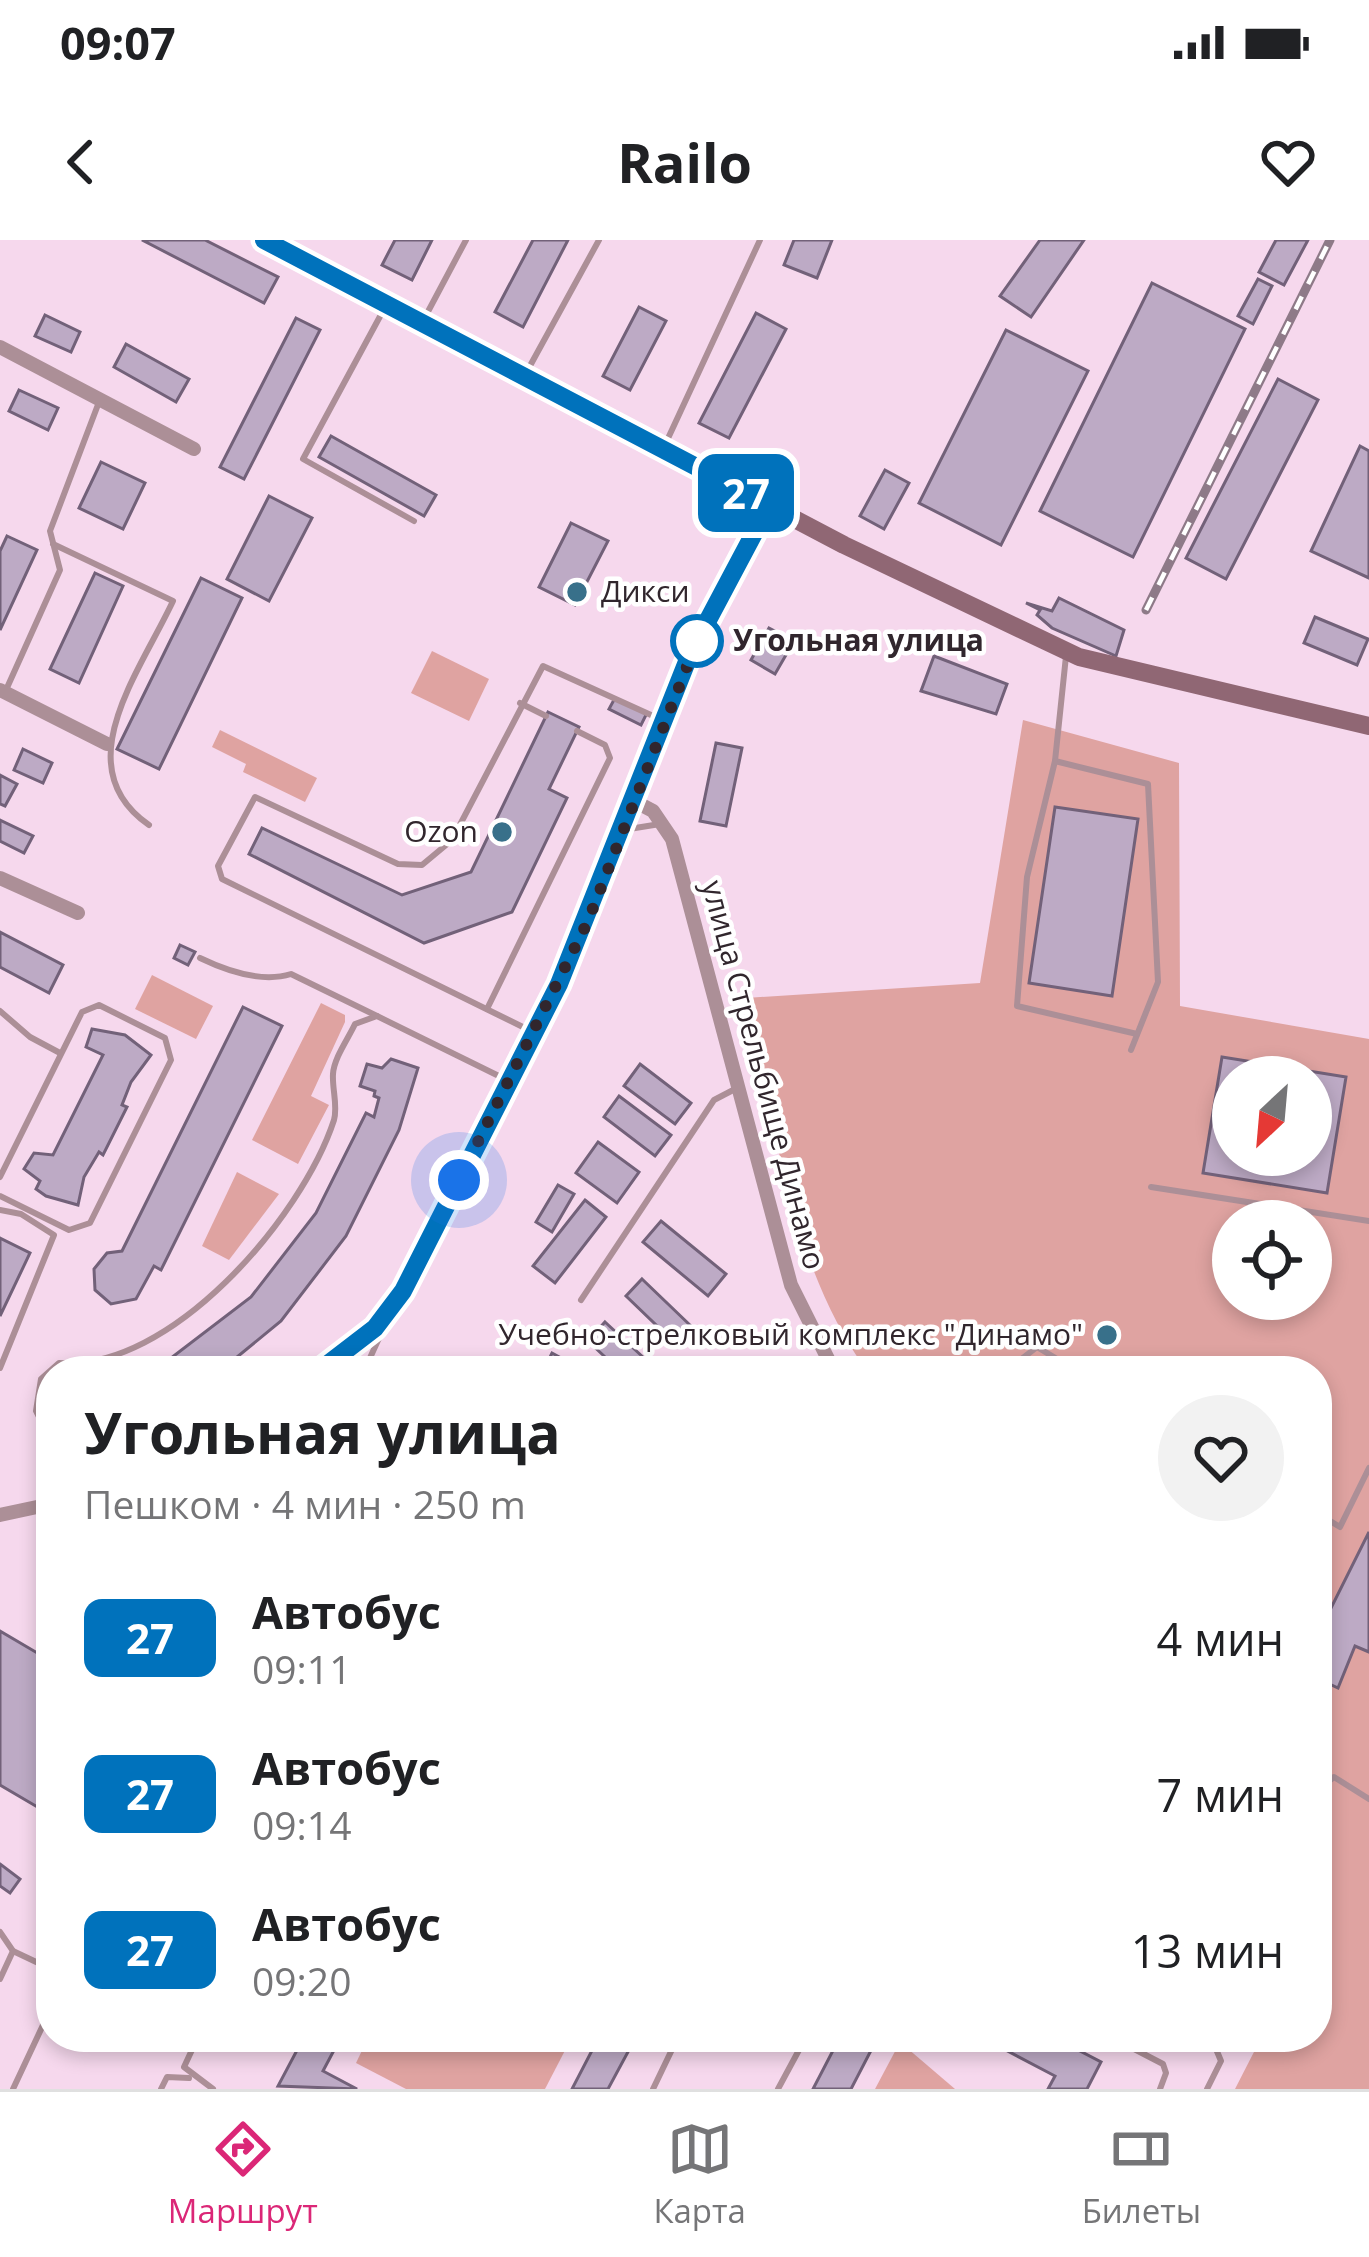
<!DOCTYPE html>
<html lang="ru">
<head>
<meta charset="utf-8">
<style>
  body { margin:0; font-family:"Open Sans",sans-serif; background:#f2f2f2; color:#202124; height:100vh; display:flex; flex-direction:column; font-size:45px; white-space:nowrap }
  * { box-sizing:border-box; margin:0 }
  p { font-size:39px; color:#757577 }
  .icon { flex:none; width:66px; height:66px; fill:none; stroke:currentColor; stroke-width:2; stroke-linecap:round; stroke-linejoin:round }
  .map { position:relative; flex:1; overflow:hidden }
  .side { position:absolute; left:36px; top:1116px; width:1296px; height:696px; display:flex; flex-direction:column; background:#fff; border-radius:48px; box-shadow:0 6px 18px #0003 }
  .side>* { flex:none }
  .badge { padding:0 24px; border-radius:18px; font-size:42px; line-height:78px }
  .needle { width:78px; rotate:206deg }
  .controls { position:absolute; left:1212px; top:816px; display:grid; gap:24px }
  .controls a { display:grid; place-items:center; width:120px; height:120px; border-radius:50%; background:#fff; box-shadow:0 6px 18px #0003; font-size:60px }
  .you { position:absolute; width:60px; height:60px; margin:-30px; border:9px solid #fff; border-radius:50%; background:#1a73e8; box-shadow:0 0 0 18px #1a73e833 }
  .map>.badge { position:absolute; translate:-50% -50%; box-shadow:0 0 0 6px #fff }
  .round { display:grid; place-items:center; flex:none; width:126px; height:126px; border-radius:63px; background:#f2f2f2 }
  .headline { display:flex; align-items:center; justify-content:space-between; height:204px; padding:0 48px }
  h1 { font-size:57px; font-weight:700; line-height:90px }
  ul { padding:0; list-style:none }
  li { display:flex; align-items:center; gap:36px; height:156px; padding:0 48px }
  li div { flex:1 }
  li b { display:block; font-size:45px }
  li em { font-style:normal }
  li .badge { min-width:132px; font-weight:700; text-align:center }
  .status { display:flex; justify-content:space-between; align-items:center; height:84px; padding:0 60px; background:#fff; direction:ltr }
  .status svg { height:33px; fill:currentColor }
  header { display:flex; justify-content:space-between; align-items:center; height:156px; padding:0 48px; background:#fff; font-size:54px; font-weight:700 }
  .menu { display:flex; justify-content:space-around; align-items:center; height:168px; border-top:3px solid #e0e0e0; background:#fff; font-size:33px; color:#757577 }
  .menu a { display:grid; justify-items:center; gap:6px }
  .menu .active { color:#db2777 }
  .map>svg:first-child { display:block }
  .green { fill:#dfa3a1; fill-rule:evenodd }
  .building { fill:#bdaac5; stroke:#726179; stroke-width:3; fill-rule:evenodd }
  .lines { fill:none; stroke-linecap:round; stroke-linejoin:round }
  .lane { stroke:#ac8f97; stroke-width:6 }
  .street { stroke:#ac8f97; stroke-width:14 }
  .secondary { stroke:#906774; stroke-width:18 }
  .rail-casing { stroke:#8e7a88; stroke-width:9 }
  .rail { stroke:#fff; stroke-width:4.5; stroke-dasharray:14; stroke-linecap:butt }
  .line-casing { stroke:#fff; stroke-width:27 }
  .line { stroke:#0072bc; stroke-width:18 }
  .walk { stroke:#31262d; stroke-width:12; stroke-dasharray:0 21.6 }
  .poi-dot { fill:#38708a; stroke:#fff; stroke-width:4.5 }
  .stop-dot { fill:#fff; stroke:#0072bc; stroke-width:6 }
  .labels { text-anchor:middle; stroke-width:9; stroke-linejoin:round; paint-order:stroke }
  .poi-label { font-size:30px; fill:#31262d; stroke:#fff; text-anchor:end }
  .stop-label { font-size:30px; font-weight:bold; fill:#31262d; stroke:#fff; text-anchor:start }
  .street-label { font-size:30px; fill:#31262d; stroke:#fff }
</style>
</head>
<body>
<div class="status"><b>09:07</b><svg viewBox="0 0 49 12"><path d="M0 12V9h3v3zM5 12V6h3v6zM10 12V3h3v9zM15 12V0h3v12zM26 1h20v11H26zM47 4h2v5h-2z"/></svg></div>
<header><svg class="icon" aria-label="back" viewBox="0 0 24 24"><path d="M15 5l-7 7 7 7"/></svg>Railo<svg class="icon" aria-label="heart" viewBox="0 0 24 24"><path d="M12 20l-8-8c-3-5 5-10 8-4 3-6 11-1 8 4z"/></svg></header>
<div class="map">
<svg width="1369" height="1849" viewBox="0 0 1369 1849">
  <rect width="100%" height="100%" fill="#f6d8ed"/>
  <g class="green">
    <polygon points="432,411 489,439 469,481 411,453"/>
    <path d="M1023 480 1179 523 1180 766 1369 799V1849H1235L1256 1808 1236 1797H1317V1131H867C790 1025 775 883 746 758L980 743ZM1233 837H1311V915H1233ZM1233 981H1311V1059H1233Z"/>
    <polygon points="220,490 317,538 305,562 243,532 246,524 212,507"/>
    <polygon points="152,735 213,766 196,799 135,769"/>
    <polygon points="321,763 345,775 345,782 311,856 329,865 298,924 252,900"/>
    <polygon points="237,932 279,954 229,1020 202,1006"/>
    <polygon points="390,1797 572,1797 545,1849 406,1849 356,1823 367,1800"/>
    <polygon points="900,1802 955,1849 875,1849"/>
  </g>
  <g class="building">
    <polygon points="142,0 205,0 278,37 264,63"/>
    <polygon points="395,0 432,0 412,40 382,25"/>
    <polygon points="533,0 568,0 523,87 495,72"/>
    <polygon points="794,0 832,0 817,38 784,25"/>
    <polygon points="1040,0 1084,0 1031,77 1000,56"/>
    <polygon points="1276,0 1308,0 1284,45 1259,32"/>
    <polygon points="1258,39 1272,46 1253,84 1238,76"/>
    <polygon points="1152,43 1245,89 1133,317 1040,271"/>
    <polygon points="639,67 666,81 630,150 603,136"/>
    <polygon points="756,73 786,89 729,198 699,183"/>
    <polygon points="45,75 80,92 71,112 35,96"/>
    <polygon points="296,78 320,90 244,239 220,227"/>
    <polygon points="1006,90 1088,131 1001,305 919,263"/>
    <polygon points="126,104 189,139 176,162 114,127"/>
    <polygon points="1278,139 1318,160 1226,339 1186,318"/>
    <polygon points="19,150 58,168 48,190 9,171"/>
    <polygon points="331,196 436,255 424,276 319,217"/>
    <polygon points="1360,206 1369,211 1369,338 1311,311"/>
    <polygon points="101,222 145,243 123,289 79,268"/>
    <polygon points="885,230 909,243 884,289 860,276"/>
    <polygon points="269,256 312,278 269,361 227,339"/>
    <polygon points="571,283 608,301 575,365 539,347"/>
    <polygon points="7,296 37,310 0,390 0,311"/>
    <polygon points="95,333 123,346 79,443 50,429"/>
    <polygon points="201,338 242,358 159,529 117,509"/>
    <polygon points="1059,358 1124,390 1116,416 1052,388 1037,375 1040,370 1026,363 1052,371"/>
    <polygon points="1315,377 1368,399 1357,425 1304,403"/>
    <polygon points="769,388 794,401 775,434 751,420"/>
    <polygon points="934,416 1007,444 996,474 921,451"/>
    <polygon points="615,458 647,473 641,485 609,469"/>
    <polygon points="548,472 579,487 549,549 567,558 512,672 424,703 249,614 262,588 402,655 471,632"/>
    <polygon points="716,503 742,508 726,586 700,581"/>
    <polygon points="23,509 52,523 43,543 14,530"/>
    <polygon points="0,535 17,544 5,566 0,564"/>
    <polygon points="1055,567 1138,579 1112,756 1029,743"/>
    <polygon points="0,580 33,596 24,613 0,601"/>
    <polygon points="0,692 63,725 49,753 0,727"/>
    <polygon points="180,705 195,712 188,725 174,718"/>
    <polygon points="243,767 282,786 161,1030 154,1026 136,1059 111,1064 95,1050 94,1029 107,1013 122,1011"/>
    <polygon points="92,789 125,795 151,815 131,842 122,865 127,867 103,915 99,912 84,937 78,965 46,956 36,949 40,941 24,929 34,913 53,915 103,815 86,807"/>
    <path d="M1222 817 1346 837 1327 953 1203 933ZM1233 837H1311V915H1233Z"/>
    <polygon points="391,819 418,828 399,890 346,996 281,1081 220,1131 154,1131 251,1057 316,973 366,873 374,877 379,858 374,856 375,851 360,846 367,824 382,828"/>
    <polygon points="640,824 691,863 675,884 624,846"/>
    <polygon points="619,856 671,895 655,916 604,877"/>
    <polygon points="598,902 639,932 617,963 576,933"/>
    <polygon points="558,945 574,954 552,992 536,982"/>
    <polygon points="585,960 606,977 555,1043 533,1026"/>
    <polygon points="661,981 726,1034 708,1056 643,1002"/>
    <polygon points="0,998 30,1013 0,1076"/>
    <polygon points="642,1039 692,1087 676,1104 626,1056"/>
    <polygon points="605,1082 658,1131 620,1131 588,1101"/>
    <polygon points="552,1113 585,1131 543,1131"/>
    <polygon points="1369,1292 1369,1412 1355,1406 1338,1448 1317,1438 1317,1396"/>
    <polygon points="0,1391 51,1421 51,1575 0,1545"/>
    <polygon points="0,1624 20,1639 10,1653 0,1646"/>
    <polygon points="304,1797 341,1797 323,1831 357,1849 278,1846"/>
    <polygon points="599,1797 636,1797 608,1849 572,1849"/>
    <polygon points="840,1797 878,1797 851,1849 813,1849"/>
    <polygon points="981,1797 1053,1797 1101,1822 1087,1849 1048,1849 1055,1836"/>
  </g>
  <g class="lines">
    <g class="lane">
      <polyline points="384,69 303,219 414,281"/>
      <polyline points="423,81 466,0"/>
      <polyline points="525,135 599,0"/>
      <polyline points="664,207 760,0"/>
      <path d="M53 304 173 361C140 432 65 527 149 585"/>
      <polyline points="1066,416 1055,521 1148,544 1158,742 1131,810"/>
      <polyline points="6,450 60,330 50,291 99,162"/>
      <polyline points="520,463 546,476"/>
      <polyline points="1055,521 1027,637 1017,766 1137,794"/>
      <polyline points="623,590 660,584"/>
      <path d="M200 718C227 731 262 743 291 734L377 776"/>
      <polyline points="487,769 610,518 605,505 577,491"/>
      <polyline points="0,771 30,797 60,813"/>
      <polyline points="535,793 222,639 218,626 255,557 398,624 422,625 452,600 543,426 662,480"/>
      <polyline points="0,937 82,772 99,765 165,798 171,820 90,983 69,990 0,956"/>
      <polyline points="1151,947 1369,981"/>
      <polyline points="0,970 21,974 54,995 0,1128"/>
      <polyline points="581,1060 714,860 737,848"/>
      <polyline points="344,1114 350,1131"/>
      <polyline points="364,1131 385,1085"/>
      <polyline points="1006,1131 1037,1107 1077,1131"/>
      <path d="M51 1201 36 1171 41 1139 59 1123C170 1132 302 978 334 880 338 866 332 849 333 834 334 818 348 799 355 784L377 776 507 840"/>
      <polyline points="1317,1273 1340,1287 1369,1228"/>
      <polyline points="1317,1550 1334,1537 1369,1559"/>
      <polyline points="0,1692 13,1711 51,1729"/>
      <polyline points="0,1739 13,1711"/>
      <polyline points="198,1797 184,1827 213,1849"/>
      <polyline points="229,1797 245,1797"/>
      <polyline points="1111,1797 1163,1824 1166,1833 1160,1849"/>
      <polyline points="13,1849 51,1768"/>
      <polyline points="161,1849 167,1837 189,1838"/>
      <polyline points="653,1849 678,1797"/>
      <polyline points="778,1849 806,1797"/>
      <polyline points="1207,1849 1221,1821 1211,1797"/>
    </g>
    <g class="street">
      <polyline points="0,107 194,209"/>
      <polyline points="0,450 107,504"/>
      <polyline points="634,561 653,571 672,599 791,1045 834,1131"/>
      <polyline points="0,638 78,673"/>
      <polyline points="319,1131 375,1088 403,1051 559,744 690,414 769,265"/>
      <polyline points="0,1275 51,1264"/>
    </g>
    <polyline class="secondary" points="264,0 844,305 1079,417 1369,486"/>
    <defs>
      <polyline id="rail" points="1146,370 1330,0"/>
    </defs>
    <use href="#rail" class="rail-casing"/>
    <use href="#rail" class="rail"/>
  </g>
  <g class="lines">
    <defs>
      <polyline id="line" points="264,0 769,265 690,414 559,744 403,1051 375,1088 319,1131"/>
    </defs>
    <use href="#line" class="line-casing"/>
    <use href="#line" class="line"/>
    <polyline class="walk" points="459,940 588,681 697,401"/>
  </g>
  <g class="poi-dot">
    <circle cx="577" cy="352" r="12"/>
    <circle cx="502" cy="592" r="12"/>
    <circle cx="1107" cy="1095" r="12"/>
  </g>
  <circle class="stop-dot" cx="697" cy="401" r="24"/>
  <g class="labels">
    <g class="poi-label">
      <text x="601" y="362" text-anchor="start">Дикси</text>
      <text x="478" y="602">Ozon</text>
      <text x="1083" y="1105">Учебно-стрелковый комплекс "Динамо"</text>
    </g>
    <g class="stop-label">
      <text x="733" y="411">Угольная улица</text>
    </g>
    <g class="street-label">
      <text transform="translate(763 835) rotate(75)" y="10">улица Стрельбище Динамо</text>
    </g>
  </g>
</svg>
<div class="controls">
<a><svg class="needle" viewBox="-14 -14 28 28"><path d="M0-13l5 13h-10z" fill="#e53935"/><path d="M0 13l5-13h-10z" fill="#757577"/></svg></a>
<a><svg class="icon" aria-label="locate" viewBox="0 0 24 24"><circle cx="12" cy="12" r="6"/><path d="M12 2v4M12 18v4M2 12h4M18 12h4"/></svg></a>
</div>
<div class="you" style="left:459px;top:940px"></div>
<b class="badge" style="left:746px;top:253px;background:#0072bc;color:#fff">27</b>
<section class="side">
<div class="headline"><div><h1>Угольная улица</h1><p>Пешком · 4 мин · 250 m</p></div><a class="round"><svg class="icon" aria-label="heart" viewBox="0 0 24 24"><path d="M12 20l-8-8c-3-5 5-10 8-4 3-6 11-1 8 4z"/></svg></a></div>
<ul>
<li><span class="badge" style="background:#0072bc;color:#fff">27</span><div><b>Автобус</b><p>09:11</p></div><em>4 мин</em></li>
<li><span class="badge" style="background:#0072bc;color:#fff">27</span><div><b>Автобус</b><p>09:14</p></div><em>7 мин</em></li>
<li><span class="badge" style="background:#0072bc;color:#fff">27</span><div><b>Автобус</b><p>09:20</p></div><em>13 мин</em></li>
</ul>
</section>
</div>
<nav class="menu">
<a class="active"><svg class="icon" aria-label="directions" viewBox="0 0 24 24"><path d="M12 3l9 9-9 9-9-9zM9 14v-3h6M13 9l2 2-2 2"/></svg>Маршрут</a>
<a><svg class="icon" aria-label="map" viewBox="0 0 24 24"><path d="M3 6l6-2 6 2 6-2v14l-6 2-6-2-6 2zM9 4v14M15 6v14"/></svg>Карта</a>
<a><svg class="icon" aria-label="tickets" viewBox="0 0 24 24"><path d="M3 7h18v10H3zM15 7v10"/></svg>Билеты</a>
</nav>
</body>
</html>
